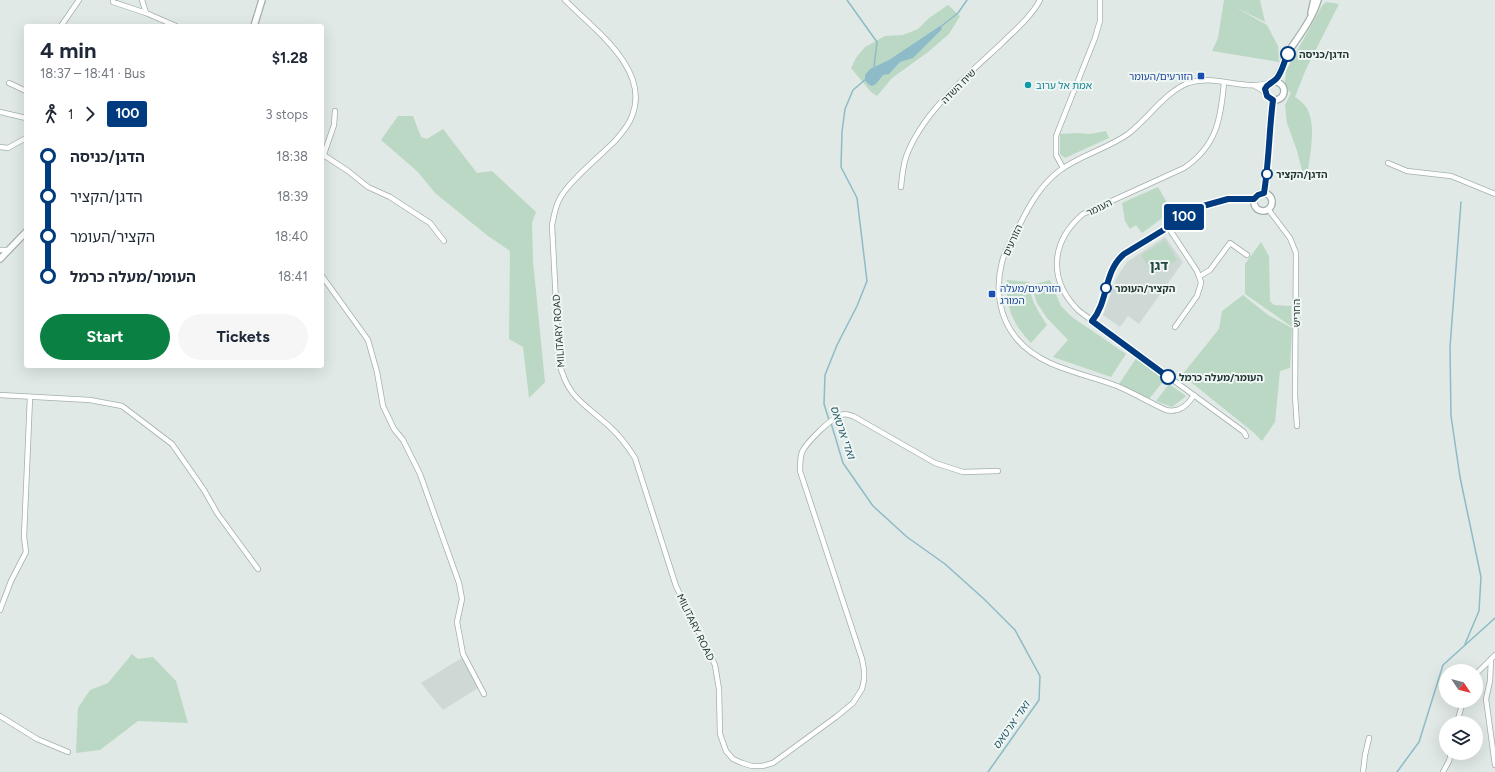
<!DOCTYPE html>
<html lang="en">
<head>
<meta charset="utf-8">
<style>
  body { margin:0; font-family:Figtree,"Noto Sans Hebrew",sans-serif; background:#f6f6f7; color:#1f2937; height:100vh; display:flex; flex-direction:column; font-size:15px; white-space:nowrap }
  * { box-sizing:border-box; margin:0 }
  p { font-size:13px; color:#747a83 }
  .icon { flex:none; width:22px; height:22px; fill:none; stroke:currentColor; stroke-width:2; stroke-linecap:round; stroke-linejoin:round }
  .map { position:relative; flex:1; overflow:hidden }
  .panel { position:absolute; left:24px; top:24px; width:300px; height:344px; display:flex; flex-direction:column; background:#fff; border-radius:4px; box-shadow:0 4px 16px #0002 }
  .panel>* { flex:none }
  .badge { padding:0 8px; border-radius:3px; font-size:14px; line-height:26px }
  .needle { width:26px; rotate:125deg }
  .controls { position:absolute; left:1439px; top:664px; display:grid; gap:8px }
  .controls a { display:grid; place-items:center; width:44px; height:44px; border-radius:50%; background:#fff; box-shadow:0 4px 16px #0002; font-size:20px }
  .map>.badge { position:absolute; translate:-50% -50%; box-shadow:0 0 0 2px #fff }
  .legs { display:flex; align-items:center; gap:6px; height:44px; padding:0 16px; font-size:13px }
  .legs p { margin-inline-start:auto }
  .headline { display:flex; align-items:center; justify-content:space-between; height:68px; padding:0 16px }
  h1 { font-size:22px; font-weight:700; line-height:30px }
  .button { display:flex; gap:8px; margin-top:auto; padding:8px 16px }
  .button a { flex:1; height:46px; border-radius:24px; background:#0b8043; color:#fff; font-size:16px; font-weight:700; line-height:46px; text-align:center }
  .button a+a { background:#f6f6f7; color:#1f2937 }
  ul { padding:0 16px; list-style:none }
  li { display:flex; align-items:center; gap:14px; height:40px; font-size:15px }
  li i { display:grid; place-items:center; width:6px; height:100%; margin:0 5px; background:currentColor }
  li i::after { content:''; width:10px; height:10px; margin:-5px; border:3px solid; border-radius:50%; background:#fff }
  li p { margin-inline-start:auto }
  li:first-child i { background:linear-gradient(#0000 50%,currentColor 0) }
  li:last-child i { background:linear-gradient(currentColor 50%,#0000 0) }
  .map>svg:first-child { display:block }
  .built { fill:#ced8d4 }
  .green { fill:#bbd8c4 }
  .water { fill:#8dbbc8 }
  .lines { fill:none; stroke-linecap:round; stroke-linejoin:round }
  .stream { stroke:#8dbbc8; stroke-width:1.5 }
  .minor-casing { stroke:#a3b0ac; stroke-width:6 }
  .tertiary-casing { stroke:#a3b0ac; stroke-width:8 }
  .minor { stroke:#fff; stroke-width:4.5 }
  .tertiary { stroke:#fff; stroke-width:5.5 }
  .line-1-casing { stroke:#fff; stroke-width:9 }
  .line-1 { stroke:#003b80; stroke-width:6 }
  .stop-1-dot { fill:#fff; stroke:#003b80; stroke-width:2 }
  .transit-dot { fill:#1a4fb4; stroke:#eff6f3; stroke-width:1.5 }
  .culture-dot { fill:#0f9aa8; stroke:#eff6f3; stroke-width:1.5 }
  .labels { text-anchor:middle; stroke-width:4; stroke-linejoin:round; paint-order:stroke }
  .stop-label { font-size:10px; font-weight:bold; fill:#223733; stroke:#eff6f3; text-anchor:start }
  .transit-label { font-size:10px; fill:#164399; stroke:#eff6f3; text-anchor:end }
  .culture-label { font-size:10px; fill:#0d838f; stroke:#eff6f3; text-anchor:start }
  .street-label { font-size:10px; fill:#223733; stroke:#eff6f3 }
  .water-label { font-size:11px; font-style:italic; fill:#245a6b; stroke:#eff6f3 }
  .district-label { font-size:14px; font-weight:bold; fill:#214640; stroke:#eff6f3 }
</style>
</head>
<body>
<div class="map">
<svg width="1495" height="772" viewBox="0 0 1495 772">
  <rect width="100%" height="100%" fill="#e0e9e5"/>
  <g class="built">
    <polygon points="1165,237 1183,262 1139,324 1128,316 1120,327 1103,315 1117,277 1127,262"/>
    <polygon points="465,656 478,688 443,710 421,683"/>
  </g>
  <g class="green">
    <polygon points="1224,0 1260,0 1265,22 1235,7 1267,25 1278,46 1279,62 1212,51 1218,38"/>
    <path d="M1326 2 1339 4 1306 69 1295 97C1301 101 1307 106 1309 113 1316 131 1309 160 1307 178L1303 174 1297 151 1287 123 1285 105 1291 93 1286 89 1285 82 1286 71 1322 6Z"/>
    <polygon points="948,5 960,16 949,34 928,52 892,78 877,96 871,92 851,68 856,58 865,47 885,36 903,35 918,29 929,18"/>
    <polygon points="398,116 413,116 421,137 427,139 443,129 477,173 492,171 536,212 532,223 533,261 545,382 529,398 523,347 509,339 510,251 488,236 435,193 418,172 381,140"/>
    <polygon points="1106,131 1109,138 1065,158 1060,154 1060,134 1078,133 1090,134"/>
    <polygon points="1158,187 1172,211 1142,233 1136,225 1130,229 1125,221 1122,203"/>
    <polygon points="1165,240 1177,260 1154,275 1141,255"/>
    <polygon points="1261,242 1269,256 1270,301 1274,305 1291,306 1292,327 1245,294 1245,264"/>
    <path d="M1007 280 1029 282C1029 298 1039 313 1047 325L1031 343C1013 325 1005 306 1007 280Z"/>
    <polygon points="1050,280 1061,306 1072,317 1126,354 1111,377 1053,357 1068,340 1047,318 1037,303 1031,285"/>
    <polygon points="1243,295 1268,315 1292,328 1290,368 1280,371 1275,422 1262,441 1253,432 1182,375 1219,329 1222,311"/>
    <polygon points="1137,357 1166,378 1149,399 1119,384"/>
    <polygon points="1169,384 1186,396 1172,407 1156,401"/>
    <polygon points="132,654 138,659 153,657 176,681 188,723 138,721 100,750 76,753 78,708 90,690 108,683"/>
  </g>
  <polygon class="water" points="940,26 942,29 913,58 900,62 889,74 883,75 876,84 872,86 868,84 865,80 865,75 870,69 889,60"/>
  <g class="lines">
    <g class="stream">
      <polyline points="847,0 877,42 874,67"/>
      <polyline points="939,28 958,13 967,0"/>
      <polyline points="1461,202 1450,347 1451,416 1460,477 1481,577 1479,611 1465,644"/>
      <polyline points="829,420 824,404 825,375 837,345 857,306 867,281 857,198 841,167 842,132 845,109 853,90 866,79"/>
      <polyline points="831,423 843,463 873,506 907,537 945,564 984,599 1015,630 1040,676 1039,700 988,772"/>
      <polyline points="1397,772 1419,742 1443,665 1495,618"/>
    </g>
    <defs>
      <g id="minor">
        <polyline points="113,0 113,2 146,13"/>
        <polyline points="142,0 146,13 176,26"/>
        <path d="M565 0C593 29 651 69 632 116 629 125 622 133 615 141 600 156 567 183 559 200 555 208 554 216 552 225L559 361C567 398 584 403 610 427 620 436 628 447 635 458L676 586 715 665 719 689 720 734 726 751 733 759 742 763 752 766H762L773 763 836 717 853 703 862 689 864 680V670L862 659 800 471C800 465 800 458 802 452 806 443 831 418 841 415 845 413 849 415 853 416L935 463 963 472 998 471"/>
        <polyline points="61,26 79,0"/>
        <path d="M1224 82C1221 118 1217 146 1184 168L1083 214C1050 242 1048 281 1079 311L1244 432 1246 436"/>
        <polyline points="9,83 26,91"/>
        <polyline points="1255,86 1262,90 1266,95"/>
        <polyline points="0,112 26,118"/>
        <polyline points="0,147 8,148 26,138"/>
        <polyline points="322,154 348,171 368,187 390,197 430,223 444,241"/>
        <polyline points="324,154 334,125 335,111"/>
        <polyline points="1388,163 1407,171 1451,176 1495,194"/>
        <polyline points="1063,168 1056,155 1056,136 1095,38 1100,21 1100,0"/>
        <path d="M901 187C902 176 903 166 906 157 922 112 968 75 1002 43 1015 30 1031 17 1040 0"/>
        <polyline points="1268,209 1290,238 1296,253 1295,395 1297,426"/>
        <polyline points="1168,227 1197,271 1201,282 1200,287 1197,296 1175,327"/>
        <polyline points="0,250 7,250"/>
        <polyline points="322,276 368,340 377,372 383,406 394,429 403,440 420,474 459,583 462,599 457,622 463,654 484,694"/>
        <polyline points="1200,276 1210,270 1230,243 1247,255"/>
        <path d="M1092 321C1109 301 1103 272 1124 254L1203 206 1228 199H1254"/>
        <polyline points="0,395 90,400 122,406 172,444 204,490 217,513 258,569"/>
        <path d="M1194 395C1187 406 1179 413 1166 410 1150 403 1134 393 1117 386 1084 373 1041 368 1017 339 999 318 995 289 1002 262 1005 249 1013 236 1020 224 1030 204 1041 185 1059 171 1080 155 1107 149 1128 134 1149 118 1164 93 1188 83 1215 74 1243 91 1269 83"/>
        <polyline points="0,610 11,581 26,552 24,537 30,397"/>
        <polyline points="1491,659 1490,681 1486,699 1495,765"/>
        <polyline points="1476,674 1495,655"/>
        <polyline points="0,716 37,739 68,752"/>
        <polyline points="1457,723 1463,701"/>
        <polyline points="1363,772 1365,755 1369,738"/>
        <polyline points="1443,772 1449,761 1451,753"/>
      </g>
      <g id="tertiary">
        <polyline points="1311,13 1314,0"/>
        <polyline points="254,26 262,0"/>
        <path d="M1273 81C1282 75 1282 63 1287 54 1298 37 1312 20 1318 0"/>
        <circle cx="1275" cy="91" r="9"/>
        <path d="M1264 193C1269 162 1268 131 1273 100"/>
        <circle cx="1263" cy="202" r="9"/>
        <polyline points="0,259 26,232"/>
      </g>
    </defs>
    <use href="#minor" class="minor-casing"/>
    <use href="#tertiary" class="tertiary-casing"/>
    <use href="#minor" class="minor"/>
    <use href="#tertiary" class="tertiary"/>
  </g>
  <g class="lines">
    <defs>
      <path id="line-1" d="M1168 377 1092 321C1109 301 1103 272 1124 254L1203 206 1228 199H1254L1258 195 1264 193C1269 162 1269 131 1273 100L1267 96 1265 89C1268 83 1273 83 1277 78 1282 72 1284 61 1288 54"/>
    </defs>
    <use href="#line-1" class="line-1-casing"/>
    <use href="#line-1" class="line-1"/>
  </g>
  <g class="stop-1-dot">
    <circle cx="1288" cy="54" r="7"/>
    <circle cx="1267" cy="174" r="5"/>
    <circle cx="1106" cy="288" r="5"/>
    <circle cx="1168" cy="377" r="7"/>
  </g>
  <g class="transit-dot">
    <rect x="1197" y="72" width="8" height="8" rx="2"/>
    <rect x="988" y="290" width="8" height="8" rx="2"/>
  </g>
  <circle class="culture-dot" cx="1028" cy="85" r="4"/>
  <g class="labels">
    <g class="stop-label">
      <text x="1299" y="58">הדגן/כניסה</text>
      <text x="1276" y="178">הדגן/הקציר</text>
      <text x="1115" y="292">הקציר/העומר</text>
      <text x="1179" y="381">העומר/מעלה כרמל</text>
    </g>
    <g class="transit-label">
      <text x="1193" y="80">הזורעים/העומר</text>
      <text x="1000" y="292" text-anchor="start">הזורעים/מעלה<tspan x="1000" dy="12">המורג</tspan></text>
    </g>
    <g class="culture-label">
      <text x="1036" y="89">אמת אל ערוב</text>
    </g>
    <g class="street-label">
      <text transform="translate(958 86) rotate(-45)" y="4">שיח השדה</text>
      <text transform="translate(1099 207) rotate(-26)" y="4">העומר</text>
      <text transform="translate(1012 240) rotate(-65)" y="4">הזורעים</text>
      <text transform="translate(1296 313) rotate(-90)" y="4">החריש</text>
      <text transform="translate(558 331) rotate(-94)" y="4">MILITARY ROAD</text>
      <text transform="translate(696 627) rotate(64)" y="4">MILITARY ROAD</text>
    </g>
    <g class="water-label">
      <text transform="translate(843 432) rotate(71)" y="4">ואדי ארטאס</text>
      <text transform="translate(1011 725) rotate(-55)" y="4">ואדי ארטאס</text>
    </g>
    <g class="district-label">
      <text x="1159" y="270">דגן</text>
    </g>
  </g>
</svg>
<div class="controls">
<a><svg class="needle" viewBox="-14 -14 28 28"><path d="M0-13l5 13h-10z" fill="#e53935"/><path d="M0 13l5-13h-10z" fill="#747a83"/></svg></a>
<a><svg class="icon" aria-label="layers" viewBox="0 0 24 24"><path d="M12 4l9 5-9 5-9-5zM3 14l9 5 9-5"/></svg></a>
</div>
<b class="badge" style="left:1184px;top:217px;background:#003b80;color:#fff">100</b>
<section class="panel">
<div class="headline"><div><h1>4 min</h1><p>18:37 – 18:41 · Bus</p></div><b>$1.28</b></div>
<div class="legs"><svg class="icon" aria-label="walk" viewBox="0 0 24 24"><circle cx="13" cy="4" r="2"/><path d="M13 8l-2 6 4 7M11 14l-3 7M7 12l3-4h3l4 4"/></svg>1<svg class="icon" aria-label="forward" viewBox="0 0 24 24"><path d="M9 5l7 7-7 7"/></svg><b class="badge" style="background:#003b80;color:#fff">100</b><p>3 stops</p></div>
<ul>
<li><i style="color:#003b80"></i><b>הדגן/כניסה</b><p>18:38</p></li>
<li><i style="color:#003b80"></i><span>הדגן/הקציר</span><p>18:39</p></li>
<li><i style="color:#003b80"></i><span>הקציר/העומר</span><p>18:40</p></li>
<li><i style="color:#003b80"></i><b>העומר/מעלה כרמל</b><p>18:41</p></li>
</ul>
<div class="button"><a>Start</a><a>Tickets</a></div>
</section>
</div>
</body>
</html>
